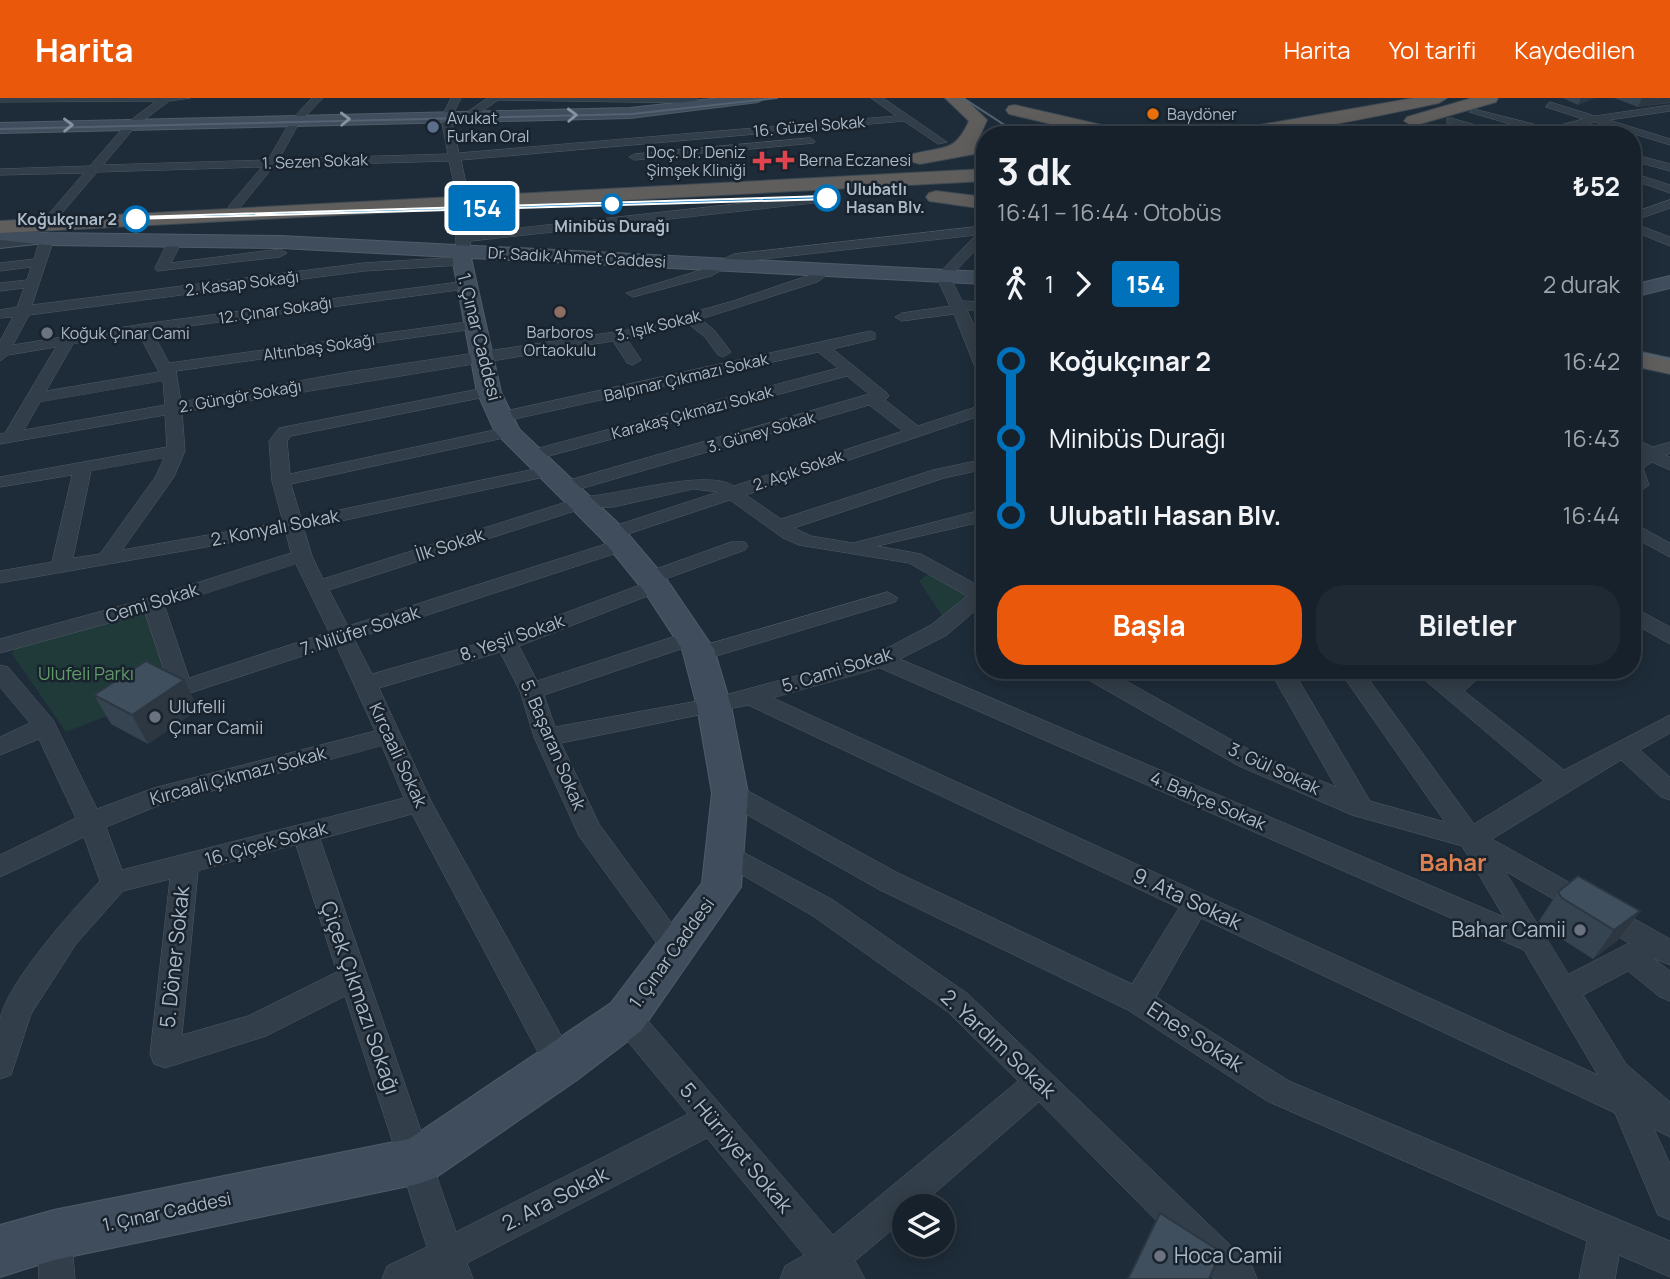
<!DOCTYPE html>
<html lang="tr">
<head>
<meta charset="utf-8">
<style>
  body { margin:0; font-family:Manrope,sans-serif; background:#1f2933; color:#f1f3f6; height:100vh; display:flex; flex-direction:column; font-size:26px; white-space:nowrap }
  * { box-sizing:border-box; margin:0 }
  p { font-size:23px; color:#9ea3a9 }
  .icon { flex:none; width:38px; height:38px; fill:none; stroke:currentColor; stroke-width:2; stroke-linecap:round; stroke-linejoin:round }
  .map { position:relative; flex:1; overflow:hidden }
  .sheet { position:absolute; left:976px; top:28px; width:665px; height:553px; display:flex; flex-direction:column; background:#16212b; border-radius:28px; box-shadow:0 4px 18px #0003,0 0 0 2px #353e47 }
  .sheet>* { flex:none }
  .badge { padding:0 14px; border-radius:5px; font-size:24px; line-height:46px }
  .controls { position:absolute; left:892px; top:1096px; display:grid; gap:14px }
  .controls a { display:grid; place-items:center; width:63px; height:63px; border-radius:50%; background:#16212b; box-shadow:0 4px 18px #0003,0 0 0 2px #353e47; font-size:35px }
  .map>.badge { position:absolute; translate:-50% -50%; box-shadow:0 0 0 4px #fff }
  .legs { display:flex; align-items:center; gap:10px; height:77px; padding:0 21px; font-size:23px }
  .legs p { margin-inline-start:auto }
  .summary { display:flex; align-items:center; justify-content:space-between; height:119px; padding:0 21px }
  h1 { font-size:38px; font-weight:700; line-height:52px }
  .button { display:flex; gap:14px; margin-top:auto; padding:14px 21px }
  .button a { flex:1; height:80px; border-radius:28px; background:#ea580c; color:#fff; font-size:28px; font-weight:700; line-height:80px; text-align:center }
  .button a+a { background:#1f2933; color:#f1f3f6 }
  ul { padding:0 21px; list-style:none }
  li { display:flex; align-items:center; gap:24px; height:77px; font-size:26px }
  li i { display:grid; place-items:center; width:10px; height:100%; margin:0 9px; background:currentColor }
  li i::after { content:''; width:18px; height:18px; margin:-9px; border:5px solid; border-radius:50%; background:#16212b }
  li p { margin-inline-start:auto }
  li:first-child i { background:linear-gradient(#0000 50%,currentColor 0) }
  li:last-child i { background:linear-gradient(currentColor 50%,#0000 0) }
  header { display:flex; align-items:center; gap:42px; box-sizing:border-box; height:98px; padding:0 35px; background:#ea580c; color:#fff }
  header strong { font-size:33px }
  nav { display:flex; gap:38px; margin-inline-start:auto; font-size:24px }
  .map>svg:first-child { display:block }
  .green { fill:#203a3a }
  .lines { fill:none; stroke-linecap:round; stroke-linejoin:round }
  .minor-casing { stroke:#4f5c67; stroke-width:1 }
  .tertiary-casing { stroke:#4f5c67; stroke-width:2 }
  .secondary-casing { stroke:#4f5c67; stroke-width:2 }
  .trunk-casing { stroke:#3c4954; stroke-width:2 }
  .minor { fill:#323e49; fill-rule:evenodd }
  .tertiary { fill:#323e49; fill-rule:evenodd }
  .secondary { fill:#3f4d5d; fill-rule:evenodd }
  .trunk { fill:#605e5c; fill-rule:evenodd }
  .tram { stroke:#536271; stroke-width:2 }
  .wall { fill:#364451 }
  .shaded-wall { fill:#2c3742 }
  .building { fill:#3f4f5e; stroke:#2c3742; stroke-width:2 }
  .oneway { stroke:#8693a1 }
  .line-1 { fill:#0072bc; stroke:#fff; stroke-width:2 }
  .food-dot { fill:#e8710a; stroke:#18232e; stroke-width:2.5 }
  .service-dot { fill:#5c6f8a; stroke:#18232e; stroke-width:2.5 }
  .health-dot { fill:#e0444e; stroke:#18232e; stroke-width:2.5 }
  .stop-1-dot { fill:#fff; stroke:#0072bc; stroke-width:3.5 }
  .education-dot { fill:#8d6e63; stroke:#18232e; stroke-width:2.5 }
  .worship-dot { fill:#6b7280; stroke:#18232e; stroke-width:2.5 }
  .labels { text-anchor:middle; stroke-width:5; stroke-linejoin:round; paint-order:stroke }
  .far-poi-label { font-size:16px; fill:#acb9c6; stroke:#18232e; text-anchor:start }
  .far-street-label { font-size:16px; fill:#acb9c6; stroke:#18232e }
  .far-stop-label { font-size:16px; font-weight:bold; fill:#acb9c6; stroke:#18232e; text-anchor:start }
  .street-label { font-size:18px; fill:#acb9c6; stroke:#18232e }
  .park-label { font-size:18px; fill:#629969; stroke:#18232e }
  .poi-label { font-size:18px; fill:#acb9c6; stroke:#18232e; text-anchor:start }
  .near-street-label { font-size:21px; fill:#acb9c6; stroke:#18232e }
  .near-poi-label { font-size:21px; fill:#acb9c6; stroke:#18232e; text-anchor:end }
  .district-label { font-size:24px; font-weight:bold; fill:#dd8051; stroke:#18232e }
</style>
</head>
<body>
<header>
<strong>Harita</strong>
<nav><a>Harita</a><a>Yol tarifi</a><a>Kaydedilen</a></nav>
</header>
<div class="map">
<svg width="1670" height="1181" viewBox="0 0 1670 1181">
  <rect width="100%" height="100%" fill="#1e2c39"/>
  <g class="green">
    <polygon points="930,475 967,497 943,519 919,483"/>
    <polygon points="152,509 172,592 66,634 12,556 17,546"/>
  </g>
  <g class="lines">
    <defs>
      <g id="minor">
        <polygon points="0,0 190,0 169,3 135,29 103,67 268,62 291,22 312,0 323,0 299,25 279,61 448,56 441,20 451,0 461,0 451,20 459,55 896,18 871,0 883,0 947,44 938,46 904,23 461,62 467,90 461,94 455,90 449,63 274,68 238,112 234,113 228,109 262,69 97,74 57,121 53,122 47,118 84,75 0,77 0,71 90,68 127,25 156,3 0,4"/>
        <polygon points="488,0 697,0 698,2 693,5 498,2 473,20 465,20 465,16"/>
        <polygon points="1550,4 1595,18 1670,7 1670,13 1609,22 1670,41 1670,47 1595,24 1549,37 1531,37 1537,34 1469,14 1474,11 1549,30 1583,21 1546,9"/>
        <polygon points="1451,20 1497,33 1498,35 1487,37 1447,25 1447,21"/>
        <polygon points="810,40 815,43 814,45 635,62 629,59 635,56"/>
        <polygon points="1633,56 1670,66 1670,73 1633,63"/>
        <polygon points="1633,75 1670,87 1670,95 1633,82"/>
        <polygon points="827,96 833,100 831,103 471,143 468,156 456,153 456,111 462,107 468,111 471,135"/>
        <polygon points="1670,102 1670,110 1633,123 1633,115"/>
        <polygon points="1633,125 1670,139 1670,148 1633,133"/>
        <polygon points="985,128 985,142 950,179 962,203 985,204 985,212 967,212 985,252 985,279 977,274 954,216 902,223 895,219 902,215 950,208 936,178 976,137 737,164 711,178 633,199 626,195 701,172 734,156"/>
        <path d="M47 137 54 141 32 207 364 165 461 159 468 163 461 167 364 173 29 217 13 247 143 226 466 183 473 187 466 191 152 233 169 265 474 223 481 227 474 231 176 273 181 304 349 274 634 231 733 203 807 178 823 169 835 172 817 184 701 221 715 233 731 254 723 259 718 257 705 239 687 225 627 241 641 262 633 267 627 265 613 243 182 314 185 353 174 379 122 452 283 424 272 383 269 343 279 330 489 289 497 294 495 297 291 338 287 343 290 376 508 329 517 334 508 339 291 386 301 420 549 368 558 373 549 378 304 431 312 458 323 481 582 399C619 397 707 370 734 388L903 333 869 307 573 393 566 395 557 389 559 385 869 296 847 278 534 362 525 357 528 353 838 270 818 254 501 324 493 319 501 314 870 233 875 235V241L833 251 887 295 889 298 885 302 918 328 985 306V316L746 397 781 421 933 372 985 361V371L944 380 794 430 811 438 853 445 985 411V423L877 448 921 456 981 489 985 488V504L947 537 900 561 1504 819 1462 748 1352 717 1239 668 1080 577 1077 572H1106L1257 656 1336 689 1274 580 1266 572H1330L1327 577 1298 581 1370 703 1445 724 1339 572H1362L1474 726 1544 683 1413 572H1439L1450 581 1462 572H1488L1464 593 1564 672 1670 617V635L1640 652 1670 679V702L1661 699 1621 662 1492 741 1670 841V867L1653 860 1670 873V903L1660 899 1628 873 1583 897 1626 966 1670 1004V1039L1654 1031 1670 1066V1122L1658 1117 1615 1015 1201 820 1156 899 1289 983 1670 1143V1179L1619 1157 1615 1181H1579L1587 1143 1267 1003 1128 912 878 791 721 702 717 695 721 688 730 686 739 688 898 775 1132 886 1179 810 748 607 561 645 599 726 690 850 686 858 676 862 666 858 579 738 534 639 520 593 500 554 379 590 432 705 572 957 576 967 572 977 561 981 550 977 412 716 320 741 456 1134 688 1016 615 928 611 919 615 910 626 906 637 910 833 1137 1018 983 948 914 813 818 715 761 711 754 715 747 724 744 833 802 968 896 1252 1168 1257 1181H1214L1039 1004 920 1108H905V1121L855 1163 865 1181H780L785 1168 804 1157 707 1040 467 1165 473 1181H382L387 1168 427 1149 345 898 266 938 165 970 154 966 150 956 170 781 123 793 76 846 31 916 11 977 0 981C0 962 0 941 0 922 4 888 75 809 100 783L84 739 0 779V757L76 720 39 641 0 657V639L30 625 0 589V567L8 569 53 622 97 711 154 690 375 633 336 547 181 598 173 595 170 590 145 515 0 555V541L146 501 291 455 286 435 0 485V473L52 464 72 377 0 389V379L167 349 165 317 0 346V336L5 335 56 249 8 257 0 263V243L13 219 0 220V212L17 209 24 190 0 193V185L27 182 31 169 0 173V165L34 161 40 141ZM138 235 159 274 46 293 73 246ZM163 283 165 307 24 332 40 304ZM164 360 156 378 100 456 73 460 91 373ZM694 391 718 394 605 431 602 435 605 439H619L730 402 783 440 799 447 909 465 967 498 931 527 874 557 714 600 555 629 544 597 699 545 702 540 691 533 537 583 519 548 663 492 666 488 660 483 745 452 748 448 745 444H731L642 476 639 480 645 485 498 540 372 576 354 541 629 451 632 447 622 441 615 443 348 528 329 492 584 410 613 409ZM296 466 329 534 189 580 165 509ZM880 570 1524 852 1598 977 773 600ZM382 648 404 700 122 772 106 729 160 707ZM296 747 337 874 248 918 182 937 198 773ZM1505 773 1629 845 1569 876Z"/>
        <polygon points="176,137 183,141 171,165 280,151 287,155 280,159 157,173 155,170 169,141"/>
        <polygon points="1633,340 1653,349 1670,344 1670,355 1665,357 1670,359 1670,372 1652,364 1643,370 1649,387 1633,398 1633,361 1639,356 1633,352"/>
        <polygon points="1633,425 1670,445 1670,459 1633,439"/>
        <polygon points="888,494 898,500 895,504 700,563 692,561 689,556 692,551"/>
        <polygon points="1633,509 1670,529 1670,546 1633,525"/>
        <polygon points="54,1120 66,1125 71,1137 75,1181 39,1181 37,1137 42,1125"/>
      </g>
      <polygon id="tertiary" points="47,136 53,138 53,144 0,150 0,140"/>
      <g id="secondary">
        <polygon points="720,0 765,0 758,4 630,20 0,35 0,25 630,10"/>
        <polygon points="0,130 47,135 281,138 985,174 985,186 471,160 501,294 519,331 622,429 667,482 714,551 731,608 748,695 741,789 641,933 577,982 435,1080 418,1086 54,1162 0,1179 0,1127 54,1112 409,1041 611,905 702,785 712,695 697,608 682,551 644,493 602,441 495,334 477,294 452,159 281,150 47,147 0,142"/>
        <polygon points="1670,178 1670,190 1633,199 1633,187"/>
      </g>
      <g id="trunk">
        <path d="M945 0H964L987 22 977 44 985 42V54L920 66 913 64 910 60 913 56C944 48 955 55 969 23Z"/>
        <path d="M1414 0H1447L1439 5C1367 20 1296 37 1222 37L1231 32Z"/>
        <polygon points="1472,0 1498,0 1496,4 1413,28 1404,23 1407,19"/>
        <polygon points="1015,7 1128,33 1131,37 1098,37 1009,16 1006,12 1009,8"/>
        <polygon points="985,71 985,83 0,135 0,123"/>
        <polygon points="936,93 985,99 985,111 929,103 926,99 929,95"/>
        <polygon points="1633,252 1670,260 1670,276 1633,268"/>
      </g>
    </defs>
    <use href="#minor" class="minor-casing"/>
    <use href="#tertiary" class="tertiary-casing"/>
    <use href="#secondary" class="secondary-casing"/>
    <use href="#trunk" class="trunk-casing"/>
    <use href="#minor" class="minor"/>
    <use href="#tertiary" class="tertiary"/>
    <use href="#secondary" class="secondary"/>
    <use href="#trunk" class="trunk"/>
    <g class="tram">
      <polyline points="963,0 1020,37"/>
      <polyline points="0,31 632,16 777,0"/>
      <polyline points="1633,254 1670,261"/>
    </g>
  </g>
  <g class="wall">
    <polygon points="1563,0 1594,0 1578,7"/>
    <polygon points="1614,0 1670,0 1670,5 1638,9"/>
    <polygon points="94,597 199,611 148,646 111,626"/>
    <polygon points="1558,794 1640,813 1618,842 1593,861 1543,829 1539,823"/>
  </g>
  <g class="shaded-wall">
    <polygon points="1581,0 1594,0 1578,7"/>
    <polygon points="1642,0 1670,0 1670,4 1638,9"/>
    <polygon points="184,582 199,611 148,646 132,617"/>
    <polygon points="1640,813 1618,842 1593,861 1614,832"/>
  </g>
  <g class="building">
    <polygon points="146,563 184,582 132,617 94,597"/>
    <polygon points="1578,778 1640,813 1614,832 1562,800 1558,794"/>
    <polygon points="1160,1115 1221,1154 1209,1181 1128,1181"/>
  </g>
  <defs><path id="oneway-chevron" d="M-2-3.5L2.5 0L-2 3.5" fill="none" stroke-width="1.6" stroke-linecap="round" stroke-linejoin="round" transform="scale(1.75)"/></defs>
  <g class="oneway">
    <use href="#oneway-chevron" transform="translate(572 17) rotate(-2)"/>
    <use href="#oneway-chevron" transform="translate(345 21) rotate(-2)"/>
    <use href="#oneway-chevron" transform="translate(68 27) rotate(-1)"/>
  </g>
  <polygon class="line-1" points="827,98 829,101 133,121 136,119"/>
  <circle class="food-dot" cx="1153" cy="16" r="7"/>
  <circle class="service-dot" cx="433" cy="29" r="7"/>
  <g class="health-dot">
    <path d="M781.5 51.5h7v7h7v7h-7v7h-7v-7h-7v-7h7z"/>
    <path d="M758.5 52.5h7v7h7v7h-7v7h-7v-7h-7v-7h7z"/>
  </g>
  <g class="stop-1-dot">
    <circle cx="827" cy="100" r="12"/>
    <circle cx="612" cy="106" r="9"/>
    <circle cx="136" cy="121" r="12"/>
  </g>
  <circle class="education-dot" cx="560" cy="214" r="7"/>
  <g class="worship-dot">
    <circle cx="47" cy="235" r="7"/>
    <circle cx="155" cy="619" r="7"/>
    <circle cx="1580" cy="832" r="7"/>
    <circle cx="1160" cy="1158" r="7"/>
  </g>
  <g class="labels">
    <g class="far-poi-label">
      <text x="1167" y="22">Baydöner</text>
      <text x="447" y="26">Avukat<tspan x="447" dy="18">Furkan Oral</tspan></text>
      <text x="746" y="60" text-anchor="end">Doç. Dr. Deniz<tspan x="746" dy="18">Şimşek Kliniği</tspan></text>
      <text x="799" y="68">Berna Eczanesi</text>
      <text x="560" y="240" text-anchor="middle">Barboros<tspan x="560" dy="18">Ortaokulu</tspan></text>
      <text x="61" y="241">Koğuk Çınar Cami</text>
    </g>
    <g class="far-street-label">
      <text transform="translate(809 28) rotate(-5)" y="6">16. Güzel Sokak</text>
      <text transform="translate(315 63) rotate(-2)" y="6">1. Sezen Sokak</text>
      <text transform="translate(577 159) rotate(3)" y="6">Dr. Sadık Ahmet Caddesi</text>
      <text transform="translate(242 185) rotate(-7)" y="6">2. Kasap Sokağı</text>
      <text transform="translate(275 212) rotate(-8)" y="6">12. Çınar Sokağı</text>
      <text transform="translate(658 227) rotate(-14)" y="6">3. Işık Sokak</text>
      <text transform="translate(319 249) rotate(-8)" y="6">Altınbaş Sokağı</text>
      <text transform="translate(686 279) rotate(-13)" y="6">Balpınar Çıkmazı Sokak</text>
      <text transform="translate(240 298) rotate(-10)" y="6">2. Güngör Sokağı</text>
      <text transform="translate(692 314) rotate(-15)" y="6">Karakaş Çıkmazı Sokak</text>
      <text transform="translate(761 334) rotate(-16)" y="6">3. Güney Sokak</text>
      <text transform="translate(798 372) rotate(-19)" y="6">2. Açık Sokak</text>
    </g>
    <g class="far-stop-label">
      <text x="846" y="97">Ulubatlı<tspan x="846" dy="18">Hasan Blv.</tspan></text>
      <text x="117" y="127" text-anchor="end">Koğukçınar 2</text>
      <text x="612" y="134" text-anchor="middle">Minibüs Durağı</text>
    </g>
    <g class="street-label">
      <text transform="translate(479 239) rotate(76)" y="6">1. Çınar Caddesi</text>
      <text transform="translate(275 430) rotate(-11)" y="6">2. Konyalı Sokak</text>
      <text transform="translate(450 447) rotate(-18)" y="6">İlk Sokak</text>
      <text transform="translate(152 505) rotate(-17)" y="6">Cemi Sokak</text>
      <text transform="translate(360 533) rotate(-18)" y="6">7. Nilüfer Sokak</text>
      <text transform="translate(512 540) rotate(-19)" y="6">8. Yeşil Sokak</text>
      <text transform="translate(837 572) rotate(-17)" y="6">5. Cami Sokak</text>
      <text transform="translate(553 647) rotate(67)" y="6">5. Başaran Sokak</text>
      <text transform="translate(398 657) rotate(65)" y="6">Kırcaali Sokak</text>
      <text transform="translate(1274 671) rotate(25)" y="6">3. Gül Sokak</text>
      <text transform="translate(238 678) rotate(-15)" y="6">Kırcaali Çıkmazı Sokak</text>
      <text transform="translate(1208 703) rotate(23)" y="6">4. Bahçe Sokak</text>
      <text transform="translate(266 746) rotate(-15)" y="6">16. Çiçek Sokak</text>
      <text transform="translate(672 855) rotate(-54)" y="6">1. Çınar Caddesi</text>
      <text transform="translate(167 1114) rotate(-12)" y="6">1. Çınar Caddesi</text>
    </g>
    <g class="park-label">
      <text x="86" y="582">Ulufeli Parkı</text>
    </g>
    <g class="poi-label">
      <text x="169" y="615">Ulufelli<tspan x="169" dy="21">Çınar Camii</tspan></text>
    </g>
    <g class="near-street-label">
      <text transform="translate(1187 801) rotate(25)" y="7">9. Ata Sokak</text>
      <text transform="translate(175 859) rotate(-84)" y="7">5. Döner Sokak</text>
      <text transform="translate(360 900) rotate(71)" y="7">Çiçek Çıkmazı Sokağı</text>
      <text transform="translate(1195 939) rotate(33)" y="7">Enes Sokak</text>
      <text transform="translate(998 946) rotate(43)" y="7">2. Yardım Sokak</text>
      <text transform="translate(736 1050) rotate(50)" y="7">5. Hürriyet Sokak</text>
      <text transform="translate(555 1101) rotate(-27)" y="7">2. Ara Sokak</text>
    </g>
    <g class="near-poi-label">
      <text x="1566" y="839">Bahar Camii</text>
      <text x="1174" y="1165" text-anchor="start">Hoca Camii</text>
    </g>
    <g class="district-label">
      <text x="1453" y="773">Bahar</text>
    </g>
  </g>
</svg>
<div class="controls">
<a><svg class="icon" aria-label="layers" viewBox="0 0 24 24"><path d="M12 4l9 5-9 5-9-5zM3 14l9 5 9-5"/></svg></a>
</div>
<b class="badge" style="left:482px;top:110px;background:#0072bc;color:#fff">154</b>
<section class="sheet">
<div class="summary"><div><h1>3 dk</h1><p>16:41 – 16:44 · Otobüs</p></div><b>₺52</b></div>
<div class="legs"><svg class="icon" aria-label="walk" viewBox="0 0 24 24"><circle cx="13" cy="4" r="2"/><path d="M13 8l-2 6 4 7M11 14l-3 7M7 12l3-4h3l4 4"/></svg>1<svg class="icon" aria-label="forward" viewBox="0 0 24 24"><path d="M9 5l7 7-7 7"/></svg><b class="badge" style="background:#0072bc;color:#fff">154</b><p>2 durak</p></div>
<ul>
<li><i style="color:#0072bc"></i><b>Koğukçınar 2</b><p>16:42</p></li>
<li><i style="color:#0072bc"></i><span>Minibüs Durağı</span><p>16:43</p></li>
<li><i style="color:#0072bc"></i><b>Ulubatlı Hasan Blv.</b><p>16:44</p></li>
</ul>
<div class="button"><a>Başla</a><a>Biletler</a></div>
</section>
</div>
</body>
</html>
